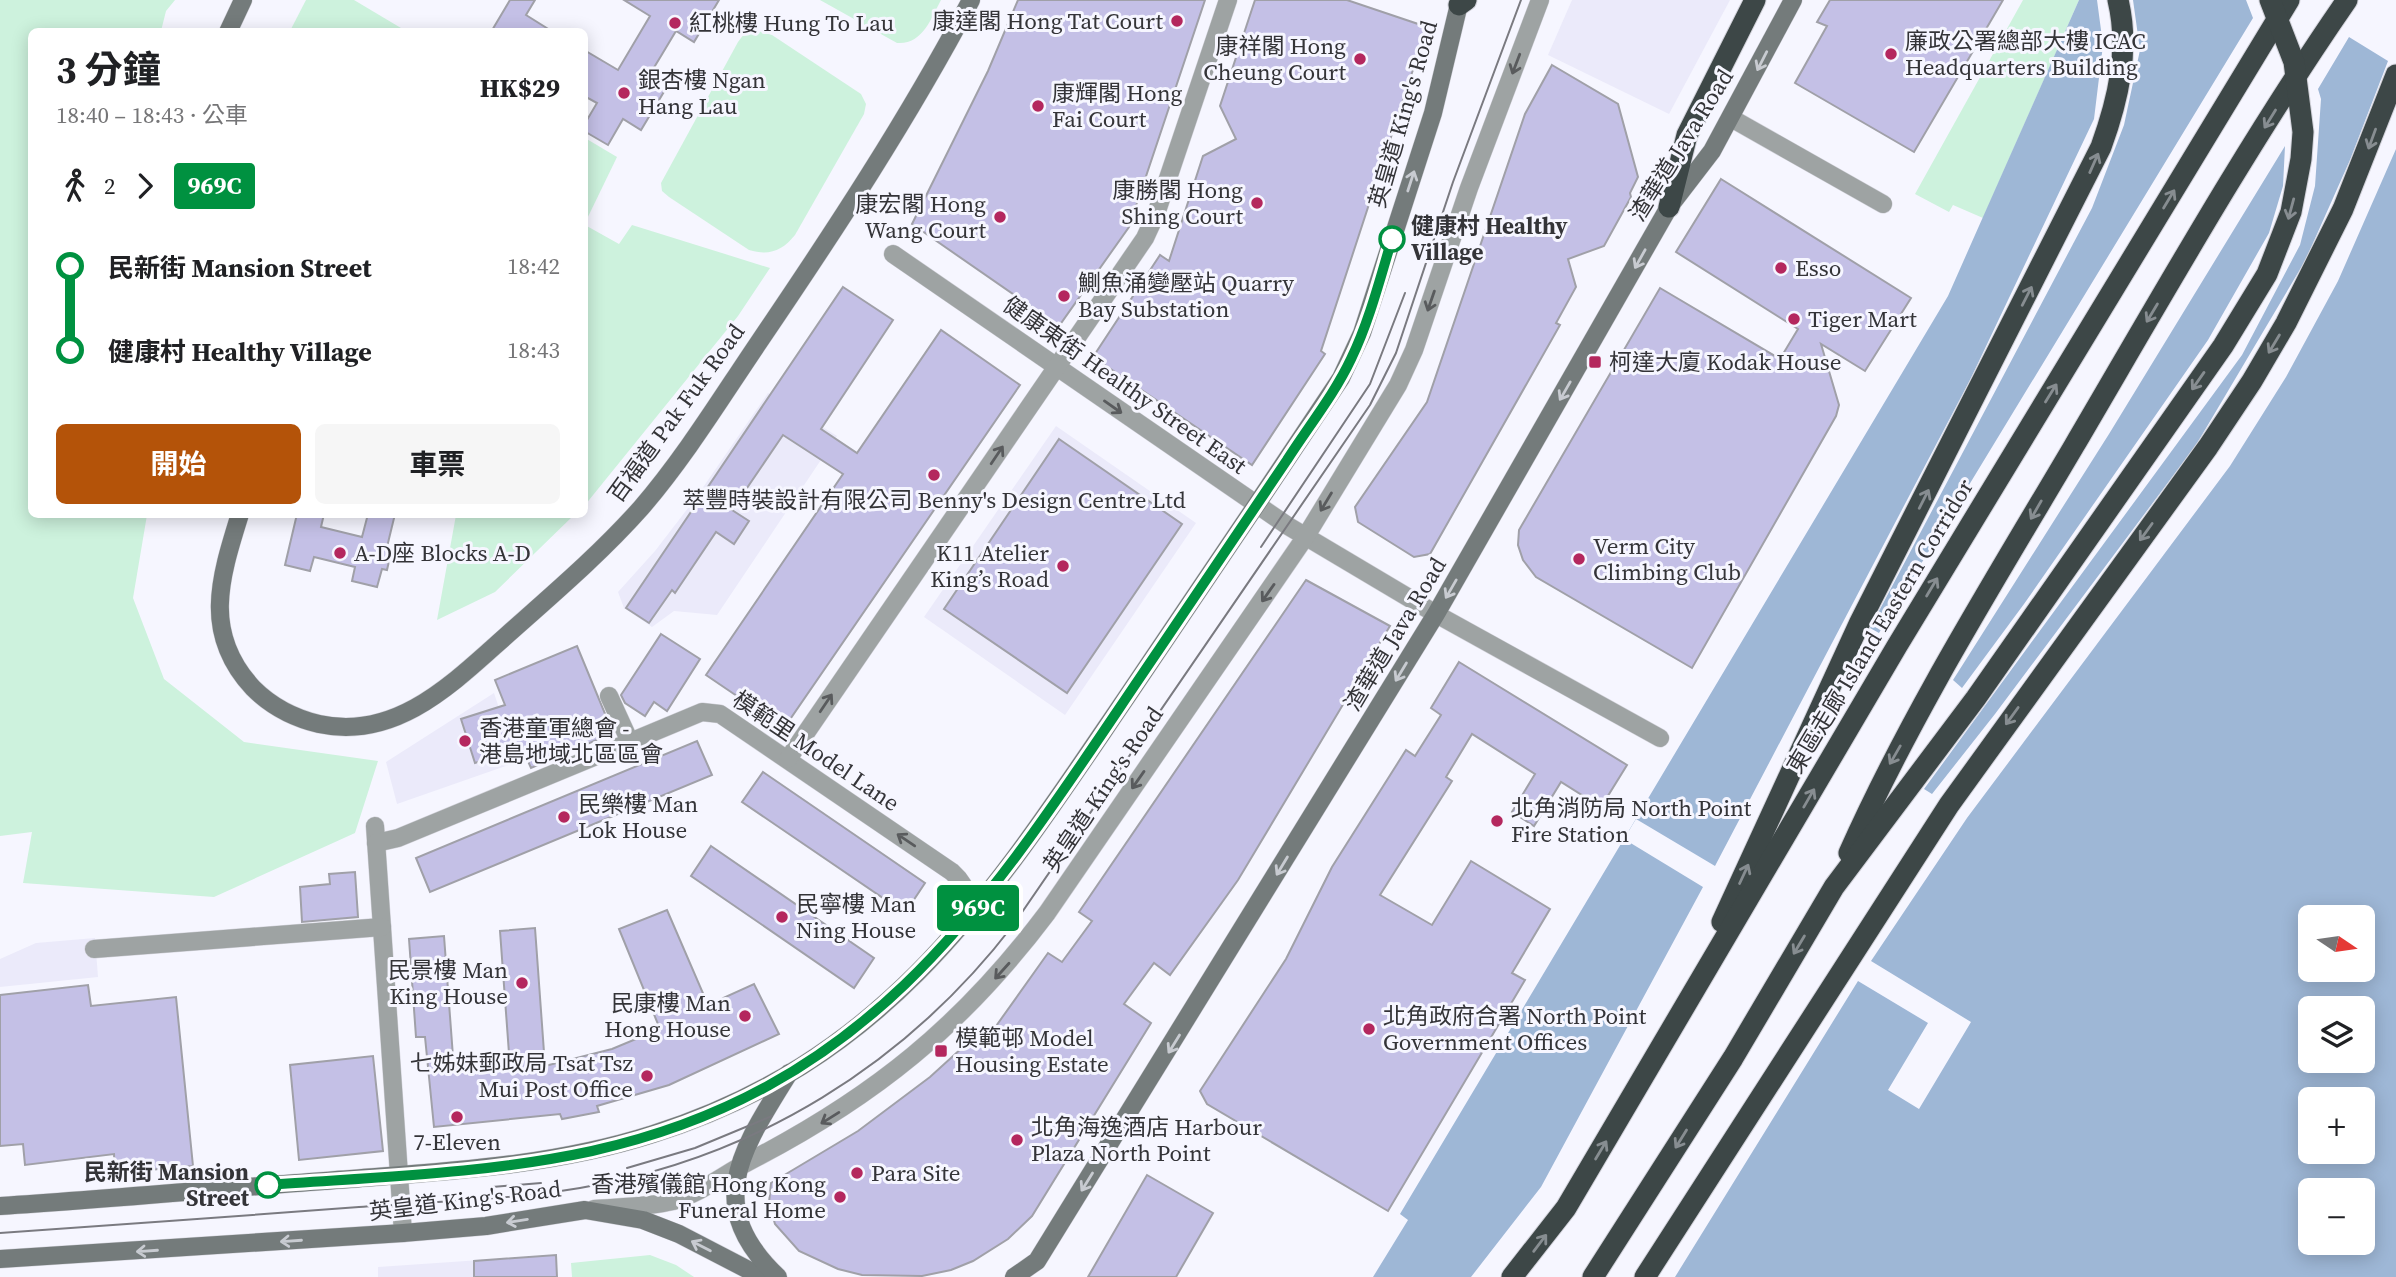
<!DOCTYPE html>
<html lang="zh-TW">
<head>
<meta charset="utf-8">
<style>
  body { margin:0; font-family:"Source Serif 4","Noto Sans TC",serif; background:#f6f6f6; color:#202124; height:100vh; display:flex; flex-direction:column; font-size:26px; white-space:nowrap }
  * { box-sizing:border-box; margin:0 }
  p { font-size:23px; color:#757577 }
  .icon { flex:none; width:38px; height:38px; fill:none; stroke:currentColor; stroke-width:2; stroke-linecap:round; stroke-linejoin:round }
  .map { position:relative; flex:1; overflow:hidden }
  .details { position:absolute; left:28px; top:28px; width:560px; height:490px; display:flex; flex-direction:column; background:#fff; border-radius:10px; box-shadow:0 4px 18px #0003 }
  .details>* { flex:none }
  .badge { padding:0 14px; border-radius:5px; font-size:24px; line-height:46px }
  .needle { width:46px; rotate:103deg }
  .tools { position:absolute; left:2298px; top:905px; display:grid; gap:14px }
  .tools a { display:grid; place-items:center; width:77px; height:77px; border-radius:10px; background:#fff; box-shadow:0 4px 18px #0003; font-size:35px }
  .map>.badge { position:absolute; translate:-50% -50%; box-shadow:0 0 0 4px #fff }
  .legs { display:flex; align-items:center; gap:10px; height:77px; padding:0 28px; font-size:23px }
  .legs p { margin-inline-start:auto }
  .head { display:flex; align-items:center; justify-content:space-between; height:119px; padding:0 28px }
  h1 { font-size:38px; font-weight:700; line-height:52px }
  .action { display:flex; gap:14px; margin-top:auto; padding:14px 28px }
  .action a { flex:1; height:80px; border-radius:10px; background:#b45309; color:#fff; font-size:28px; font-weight:700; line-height:80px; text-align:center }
  .action a+a { background:#f6f6f6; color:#202124 }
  ul { padding:0 28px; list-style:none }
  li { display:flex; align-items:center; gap:24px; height:84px; font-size:26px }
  li i { display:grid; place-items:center; width:10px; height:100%; margin:0 9px; background:currentColor }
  li i::after { content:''; width:18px; height:18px; margin:-9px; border:5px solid; border-radius:50%; background:#fff }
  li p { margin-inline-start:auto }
  li:first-child i { background:linear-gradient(#0000 50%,currentColor 0) }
  li:last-child i { background:linear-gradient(currentColor 50%,#0000 0) }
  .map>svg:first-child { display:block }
  .built { fill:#ebeafa }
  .green { fill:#cdf2dd }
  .water { fill:#9eb7d6; fill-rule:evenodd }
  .pier { fill:#f6f6ff; fill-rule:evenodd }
  .building { fill:#c4c0e6; stroke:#a0a0a8; stroke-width:2 }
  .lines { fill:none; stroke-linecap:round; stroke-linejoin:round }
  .street-casing { stroke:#d3d3db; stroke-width:19 }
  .secondary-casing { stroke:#d3d3db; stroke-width:19 }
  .highway-casing { stroke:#d3d3db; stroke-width:23 }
  .street { stroke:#9ea3a3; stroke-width:18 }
  .secondary { stroke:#747b7b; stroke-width:18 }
  .highway { stroke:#3d4747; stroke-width:21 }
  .tram { stroke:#7a7a80; stroke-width:2 }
  .oneway { stroke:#c8cbd1 }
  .oneway2 { stroke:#595b5d }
  .oneway3 { stroke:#878d91 }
  .line-1-casing { stroke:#fff; stroke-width:16 }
  .line-1 { stroke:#009140; stroke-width:10 }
  .poi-dot { fill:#b4275e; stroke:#f6f6ff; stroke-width:2.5 }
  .stop-1-dot { fill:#fff; stroke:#009140; stroke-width:3.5 }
  .labels { text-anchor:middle; stroke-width:6; stroke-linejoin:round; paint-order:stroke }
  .poi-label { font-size:23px; fill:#343438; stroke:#f6f6ff; text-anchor:start }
  .street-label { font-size:23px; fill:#343438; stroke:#f6f6ff }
  .stop-label { font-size:23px; font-weight:bold; fill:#343438; stroke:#f6f6ff; text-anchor:start }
</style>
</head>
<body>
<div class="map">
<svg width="2396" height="1277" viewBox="0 0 2396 1277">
  <rect width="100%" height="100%" fill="#f6f6ff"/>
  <g class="built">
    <polygon points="1572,0 1730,0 1669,114 1548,55"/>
    <polygon points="768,393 837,436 717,615 674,611 652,627 624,608 618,592 655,551 695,499"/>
    <polygon points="1056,426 1196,523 1065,715 924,617"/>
    <polygon points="494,693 517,762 397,804 386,762"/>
    <polygon points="95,938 98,977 0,987 0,959 36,943"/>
    <polygon points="555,1255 557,1277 378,1277 378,1267"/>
  </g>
  <g class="green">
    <polygon points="0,0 175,0 166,11 161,31 32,32 32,514 147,515 133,598 164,679 244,742 378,761 355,833 214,897 23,883 32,832 0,836"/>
    <polygon points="306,0 354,0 406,31 290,31"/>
    <path d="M820 0H941C931 19 922 45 897 43Z"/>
    <polygon points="2023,0 2079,0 1983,218 1953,205 1949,212 1915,194"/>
    <path d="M754 30 772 35 861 94 866 104 864 114 795 235C782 251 769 256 749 250L669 197 662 191 661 183 738 42 744 34Z"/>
    <polygon points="585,138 617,157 585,223"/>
    <polygon points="585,225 619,244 632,225 770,268 738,316 585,505"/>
    <polygon points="456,515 456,514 574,515 495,592 437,620"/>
    <polygon points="650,1255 676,1265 694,1277 572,1277 571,1263"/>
  </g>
  <path class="water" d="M2079 0H2396V1277H1373L1408 1220 1400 1214 1948 296ZM2310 917H2362V970H2310ZM2310 1008H2362V1060H2310ZM2310 1099H2362V1152H2310ZM2310 1190H2362V1242H2310Z"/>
  <path class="pier" d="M2097 0H2133L2140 50 2124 125 2092 208 1870 628 1879 633 2253 18 2246 0H2396V149L2338 281 2286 377 2230 466 1967 818 1871 961 1971 1022 1919 1109 1888 1090 1928 1023 1858 981 1675 1277H1471L1541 1187 1703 887 1624 839 1636 819 1715 866 1970 380 2094 119 2103 45ZM2349 37 2388 61 2350 160 2305 261 2196 445 1995 714 1932 794 1924 789 2242 355 2300 245 2315 186 2321 99 2318 89ZM2285 146 2283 186 2269 233 2208 340 2024 604 1962 688 1953 680 2109 434Z"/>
  <g class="building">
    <polygon points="510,0 535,0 526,15 553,32 491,32"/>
    <polygon points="624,0 719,0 694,42 676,31 661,56 647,79 665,90 641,130 623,119 608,145 584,131 584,125 597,103 584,96 584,50 618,70 650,16"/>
    <polygon points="1018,0 1205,0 1129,227 1059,326 912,224 988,71"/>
    <polygon points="1255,0 1347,0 1427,27 1321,351 1325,354 1252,465 1093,357 1160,255 1169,261 1203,156 1236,139 1220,106"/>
    <polygon points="1830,0 2003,0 1914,152 1795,83 1827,26 1817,22"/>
    <polygon points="1552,65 1618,104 1638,177 1630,193 1631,197 1604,246 1568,259 1576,287 1556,323 1560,325 1430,554 1414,557 1358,522 1355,507 1427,402 1525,114"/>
    <polygon points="1721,179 1911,298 1865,371 1821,344 1839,405 1836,416 1692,668 1536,577 1523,560 1518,545 1519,530 1660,288 1780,359 1798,329 1676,252"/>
    <polygon points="843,287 893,320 821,429 857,453 941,330 1020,385 784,728 706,675 843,474 783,435 732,510 749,521 734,544 716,532 675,593 672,590 649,623 626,608"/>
    <polygon points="1059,439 1182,524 1067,693 944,609"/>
    <polygon points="297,514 324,514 321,527 362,537 368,514 395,514 387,547 392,548 387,570 382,569 377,587 352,581 355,567 314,557 310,571 285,565"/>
    <polygon points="1306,580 1390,626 1238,880 1170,975 1154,963 1124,1004 1151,1023 1032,1216 1008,1239 973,1261 951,1270 922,1276 862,1275 838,1269 799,1251 775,1224 769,1203 771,1183 858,1131 930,1077 974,1037 984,1043 1048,953 1062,962 1092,921 1079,912"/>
    <polygon points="661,634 700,659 667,711 654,702 645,716 625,703 621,695"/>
    <polygon points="577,646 613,733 531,768 527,759 514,750 475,763 461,719 505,705 495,680"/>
    <polygon points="1459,662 1627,765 1601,807 1561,782 1534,826 1512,812 1535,774 1472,734 1446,777 1452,781 1380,895 1432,925 1471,861 1550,909 1512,973 1525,980 1388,1211 1207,1104 1200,1091 1286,959 1332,867 1406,750 1415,756 1441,715 1431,708"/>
    <polygon points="697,741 712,775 430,892 416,858"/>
    <polygon points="763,772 925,883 905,913 742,802"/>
    <polygon points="711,846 874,958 854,988 691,876"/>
    <polygon points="355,872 358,917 302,922 300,887 330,884 329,874"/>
    <polygon points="667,910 708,1005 754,984 779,1034 669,1085 597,1106 599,1112 562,1119 560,1114 434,1127 425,1037 416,1037 409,939 444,936 454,1070 510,1067 500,931 535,928 545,1066 612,1049 660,1029 619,929"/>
    <polygon points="88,985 91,1006 176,997 193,1166 115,1173 114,1154 25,1165 23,1144 0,1146 0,995"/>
    <polygon points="373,1056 383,1151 299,1160 290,1065"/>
    <polygon points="1147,1175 1213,1213 1176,1277 1088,1277"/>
    <polygon points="556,1255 557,1277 474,1277 474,1261"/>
  </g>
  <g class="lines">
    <defs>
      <g id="street">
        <polyline points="1731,118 1883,204"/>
        <polyline points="893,254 1288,526 1436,614 1660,738"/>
        <path d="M609 696 630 742 702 712 720 714 952 872C971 889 970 904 960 926"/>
        <polyline points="788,759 1145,238 1156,214 1228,0"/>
        <polyline points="375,826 403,1233"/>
        <polyline points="376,843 398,838 630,742"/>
        <polyline points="94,949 382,927"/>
        <path d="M594 1209C619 1207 648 1207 673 1201 701 1193 723 1175 748 1162 874 1097 962 1026 1047 913L1306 536 1398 385 1414 350 1469 188 1540 0"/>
      </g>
      <g id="secondary">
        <polyline points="228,32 243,0"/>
        <path d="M240 514C220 578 202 633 253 688 271 706 294 718 319 724 397 741 454 682 507 635 553 594 600 554 641 508 685 457 721 398 759 342 835 230 908 119 971 0"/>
        <path d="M0 1206C108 1199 216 1189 324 1181 434 1172 547 1168 653 1134 892 1058 993 893 1126 698 1198 592 1270 485 1341 378L1362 333 1433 113 1460 0"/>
        <polyline points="0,1259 403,1233 486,1226 585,1210 643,1220 679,1234 762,1277"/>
        <path d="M778 1277C701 1204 743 1148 789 1073"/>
        <polyline points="1014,1277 1037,1261 1436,614 1669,207 1712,151 1793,0"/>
      </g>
      <g id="highway">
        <polyline points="1459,5 1466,0"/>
        <polyline points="1669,207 1687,135 1755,0"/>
        <path d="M1849 853C1912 712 1995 580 2074 446 2162 296 2248 143 2347 0"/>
        <path d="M1722 922 1860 622 2101 147C2118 100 2130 50 2118 0"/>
        <polyline points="1512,1277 1566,1208 1897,646 2289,0"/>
        <polyline points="1593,1277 1733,1058 1834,887 1976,698 2223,346 2267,274 2291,212 2301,159 2303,132 2294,62 2270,0"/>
        <polyline points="1645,1277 1949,805 2208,447 2252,381 2286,323 2343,209 2396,75"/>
      </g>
    </defs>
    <use href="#street" class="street-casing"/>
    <use href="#secondary" class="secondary-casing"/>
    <use href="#highway" class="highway-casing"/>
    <use href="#street" class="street"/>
    <use href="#secondary" class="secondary"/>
    <use href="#highway" class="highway"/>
    <g class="tram">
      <polyline points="1261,547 1370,384 1405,293"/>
      <polyline points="627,1168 695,1148 772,1116"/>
      <polyline points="492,1187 541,1183"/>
      <path d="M0 1233C120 1225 239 1216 359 1207 432 1202 508 1200 580 1188 755 1158 906 1065 1014 924L1370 405 1396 353 1453 182 1521 0"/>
    </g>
  </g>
  <defs><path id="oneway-shaft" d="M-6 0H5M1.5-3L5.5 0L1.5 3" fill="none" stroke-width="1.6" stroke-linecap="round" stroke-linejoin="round" transform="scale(1.75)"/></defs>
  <g class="oneway">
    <use href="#oneway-shaft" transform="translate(1762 61) rotate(117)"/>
    <use href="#oneway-shaft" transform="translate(1411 181) rotate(-72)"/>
    <use href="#oneway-shaft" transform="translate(1640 259) rotate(119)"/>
    <use href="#oneway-shaft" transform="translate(1565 391) rotate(120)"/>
    <use href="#oneway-shaft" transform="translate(1451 589) rotate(120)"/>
    <use href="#oneway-shaft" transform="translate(1401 672) rotate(121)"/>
    <use href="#oneway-shaft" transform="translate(1282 866) rotate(121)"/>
    <use href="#oneway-shaft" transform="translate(1174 1044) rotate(122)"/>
    <use href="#oneway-shaft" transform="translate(1087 1182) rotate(122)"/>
    <use href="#oneway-shaft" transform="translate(517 1221) rotate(171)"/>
    <use href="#oneway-shaft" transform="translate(291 1241) rotate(176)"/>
    <use href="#oneway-shaft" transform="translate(701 1246) rotate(-153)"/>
    <use href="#oneway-shaft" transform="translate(147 1251) rotate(176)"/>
  </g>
  <g class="oneway2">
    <use href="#oneway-shaft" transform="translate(1516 64) rotate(111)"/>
    <use href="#oneway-shaft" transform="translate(1431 301) rotate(109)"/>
    <use href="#oneway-shaft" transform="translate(1113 407) rotate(35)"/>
    <use href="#oneway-shaft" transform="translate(997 455) rotate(-56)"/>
    <use href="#oneway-shaft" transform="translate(1326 502) rotate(121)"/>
    <use href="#oneway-shaft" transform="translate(1268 593) rotate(125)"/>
    <use href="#oneway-shaft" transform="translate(826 703) rotate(-56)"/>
    <use href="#oneway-shaft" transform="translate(1138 780) rotate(125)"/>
    <use href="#oneway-shaft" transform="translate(906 840) rotate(-146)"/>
    <use href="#oneway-shaft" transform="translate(1002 971) rotate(132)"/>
    <use href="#oneway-shaft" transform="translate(830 1118) rotate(148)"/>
  </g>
  <g class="oneway3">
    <use href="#oneway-shaft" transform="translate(2270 119) rotate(122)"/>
    <use href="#oneway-shaft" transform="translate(2372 139) rotate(110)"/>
    <use href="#oneway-shaft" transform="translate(2094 163) rotate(-66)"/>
    <use href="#oneway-shaft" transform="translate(2169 199) rotate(-59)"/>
    <use href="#oneway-shaft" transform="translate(2291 209) rotate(105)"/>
    <use href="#oneway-shaft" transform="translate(2027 296) rotate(-63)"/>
    <use href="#oneway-shaft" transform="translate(2152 313) rotate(121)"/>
    <use href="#oneway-shaft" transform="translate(2274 344) rotate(121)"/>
    <use href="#oneway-shaft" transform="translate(2198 381) rotate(125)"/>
    <use href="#oneway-shaft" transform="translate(2051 393) rotate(-58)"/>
    <use href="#oneway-shaft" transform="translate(1924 499) rotate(-63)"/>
    <use href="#oneway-shaft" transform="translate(2036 510) rotate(120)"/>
    <use href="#oneway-shaft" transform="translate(2146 532) rotate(126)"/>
    <use href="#oneway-shaft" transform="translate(1932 587) rotate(-59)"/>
    <use href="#oneway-shaft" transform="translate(2012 716) rotate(126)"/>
    <use href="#oneway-shaft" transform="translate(1895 755) rotate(120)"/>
    <use href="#oneway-shaft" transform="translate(1809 798) rotate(-60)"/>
    <use href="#oneway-shaft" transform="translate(1744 874) rotate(-65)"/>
    <use href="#oneway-shaft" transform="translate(1799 945) rotate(121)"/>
    <use href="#oneway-shaft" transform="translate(1681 1139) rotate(122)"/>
    <use href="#oneway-shaft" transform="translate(1601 1150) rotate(-59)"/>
    <use href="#oneway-shaft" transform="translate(1540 1243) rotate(-53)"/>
  </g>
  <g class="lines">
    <defs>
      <path id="line-1" d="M268 1185C376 1177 486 1174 592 1151 887 1085 1001 881 1158 651 1201 587 1244 524 1287 460 1308 427 1334 395 1351 359 1369 322 1380 279 1392 239"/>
    </defs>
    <use href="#line-1" class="line-1-casing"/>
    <use href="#line-1" class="line-1"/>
  </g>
  <g class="poi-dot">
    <circle cx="1177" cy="21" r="7"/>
    <circle cx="675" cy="23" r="7"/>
    <circle cx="1891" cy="54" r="7"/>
    <circle cx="1360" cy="59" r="7"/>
    <circle cx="624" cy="93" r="7"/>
    <circle cx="1038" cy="106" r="7"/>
    <circle cx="1257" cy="203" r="7"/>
    <circle cx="1000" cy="217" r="7"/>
    <circle cx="1781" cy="268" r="7"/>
    <circle cx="1064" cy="296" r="7"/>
    <circle cx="1794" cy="319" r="7"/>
    <rect x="1588" y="355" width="14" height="14" rx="3.5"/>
    <circle cx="934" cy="475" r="7"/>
    <circle cx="340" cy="553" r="7"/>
    <circle cx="1579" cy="559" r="7"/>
    <circle cx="1063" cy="566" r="7"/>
    <circle cx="465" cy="741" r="7"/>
    <circle cx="564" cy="817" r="7"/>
    <circle cx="1497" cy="821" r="7"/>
    <circle cx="782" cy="917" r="7"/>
    <circle cx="522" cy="983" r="7"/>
    <circle cx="745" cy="1016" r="7"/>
    <circle cx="1369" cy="1029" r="7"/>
    <rect x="934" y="1044" width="14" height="14" rx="3.5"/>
    <circle cx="647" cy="1076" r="7"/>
    <circle cx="457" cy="1117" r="7"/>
    <circle cx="1017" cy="1140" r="7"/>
    <circle cx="857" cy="1173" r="7"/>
    <circle cx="840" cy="1197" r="7"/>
  </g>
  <g class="stop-1-dot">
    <circle cx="1392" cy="239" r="12"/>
    <circle cx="268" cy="1185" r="12"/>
  </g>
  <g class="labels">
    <g class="poi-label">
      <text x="1163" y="29" text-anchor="end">康達閣 Hong Tat Court</text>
      <text x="689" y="31">紅桃樓 Hung To Lau</text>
      <text x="1905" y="49">廉政公署總部大樓 ICAC<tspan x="1905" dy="26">Headquarters Building</tspan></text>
      <text x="1346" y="54" text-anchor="end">康祥閣 Hong<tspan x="1346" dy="26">Cheung Court</tspan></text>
      <text x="638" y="88">銀杏樓 Ngan<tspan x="638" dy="26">Hang Lau</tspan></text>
      <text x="1052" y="101">康輝閣 Hong<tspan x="1052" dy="26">Fai Court</tspan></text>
      <text x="1243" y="198" text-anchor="end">康勝閣 Hong<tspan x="1243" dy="26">Shing Court</tspan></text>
      <text x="986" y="212" text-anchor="end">康宏閣 Hong<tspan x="986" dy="26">Wang Court</tspan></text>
      <text x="1795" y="276">Esso</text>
      <text x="1078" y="291">鰂魚涌變壓站 Quarry<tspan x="1078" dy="26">Bay Substation</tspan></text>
      <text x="1808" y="327">Tiger Mart</text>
      <text x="1609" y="370">柯達大廈 Kodak House</text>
      <text x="934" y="508" text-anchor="middle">萃豐時裝設計有限公司 Benny's Design Centre Ltd</text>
      <text x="1593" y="554">Verm City<tspan x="1593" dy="26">Climbing Club</tspan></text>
      <text x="354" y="561">A-D座 Blocks A-D</text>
      <text x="1049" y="561" text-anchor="end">K11 Atelier<tspan x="1049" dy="26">King’s Road</tspan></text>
      <text x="479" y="736">香港童軍總會 -<tspan x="479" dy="26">港島地域北區區會</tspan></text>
      <text x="578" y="812">民樂樓 Man<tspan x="578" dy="26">Lok House</tspan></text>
      <text x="1511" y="816">北角消防局 North Point<tspan x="1511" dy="26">Fire Station</tspan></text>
      <text x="796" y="912">民寧樓 Man<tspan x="796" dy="26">Ning House</tspan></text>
      <text x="508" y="978" text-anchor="end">民景樓 Man<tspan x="508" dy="26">King House</tspan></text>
      <text x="731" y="1011" text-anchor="end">民康樓 Man<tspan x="731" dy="26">Hong House</tspan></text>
      <text x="1383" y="1024">北角政府合署 North Point<tspan x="1383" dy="26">Government Offices</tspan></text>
      <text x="955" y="1046">模範邨 Model<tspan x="955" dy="26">Housing Estate</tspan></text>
      <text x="633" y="1071" text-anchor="end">七姊妹郵政局 Tsat Tsz<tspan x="633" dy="26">Mui Post Office</tspan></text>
      <text x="1031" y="1135">北角海逸酒店 Harbour<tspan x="1031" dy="26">Plaza North Point</tspan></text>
      <text x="457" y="1150" text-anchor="middle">7-Eleven</text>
      <text x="871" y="1181">Para Site</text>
      <text x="826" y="1192" text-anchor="end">香港殯儀館 Hong Kong<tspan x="826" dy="26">Funeral Home</tspan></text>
    </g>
    <g class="street-label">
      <text transform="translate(1403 114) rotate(-74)" y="8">英皇道 King's Road</text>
      <text transform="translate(1681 145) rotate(-58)" y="8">渣華道 Java Road</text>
      <text transform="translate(1125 385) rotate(35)" y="8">健康東街 Healthy Street East</text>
      <text transform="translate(676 413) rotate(-54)" y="8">百福道 Pak Fuk Road</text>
      <text transform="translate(1880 626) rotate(-59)" y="8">東區走廊 Island Eastern Corridor</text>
      <text transform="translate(1395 634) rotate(-59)" y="8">渣華道 Java Road</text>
      <text transform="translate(816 751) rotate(34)" y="8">模範里 Model Lane</text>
      <text transform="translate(1103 789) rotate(-56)" y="8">英皇道 King's Road</text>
      <text transform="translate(465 1200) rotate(-7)" y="8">英皇道 King's Road</text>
    </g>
    <g class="stop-label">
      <text x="1411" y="234">健康村 Healthy<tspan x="1411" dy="26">Village</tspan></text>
      <text x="249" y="1180" text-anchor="end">民新街 Mansion<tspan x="249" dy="26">Street</tspan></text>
    </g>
  </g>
</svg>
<div class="tools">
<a><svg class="needle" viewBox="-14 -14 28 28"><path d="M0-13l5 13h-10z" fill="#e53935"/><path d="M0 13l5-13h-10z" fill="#757577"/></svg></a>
<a><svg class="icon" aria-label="layers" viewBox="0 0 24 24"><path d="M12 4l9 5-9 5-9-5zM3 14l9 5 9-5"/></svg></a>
<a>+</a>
<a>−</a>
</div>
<b class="badge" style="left:978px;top:908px;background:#009140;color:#fff">969C</b>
<section class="details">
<div class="head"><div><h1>3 分鐘</h1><p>18:40 – 18:43 · 公車</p></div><b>HK$29</b></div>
<div class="legs"><svg class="icon" aria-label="walk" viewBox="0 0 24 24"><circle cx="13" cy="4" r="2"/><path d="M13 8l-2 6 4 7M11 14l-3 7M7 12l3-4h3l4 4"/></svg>2<svg class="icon" aria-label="forward" viewBox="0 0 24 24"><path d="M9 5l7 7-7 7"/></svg><b class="badge" style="background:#009140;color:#fff">969C</b></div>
<ul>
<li><i style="color:#009140"></i><b>民新街 Mansion Street</b><p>18:42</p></li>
<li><i style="color:#009140"></i><b>健康村 Healthy Village</b><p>18:43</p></li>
</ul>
<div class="action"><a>開始</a><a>車票</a></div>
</section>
</div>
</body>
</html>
